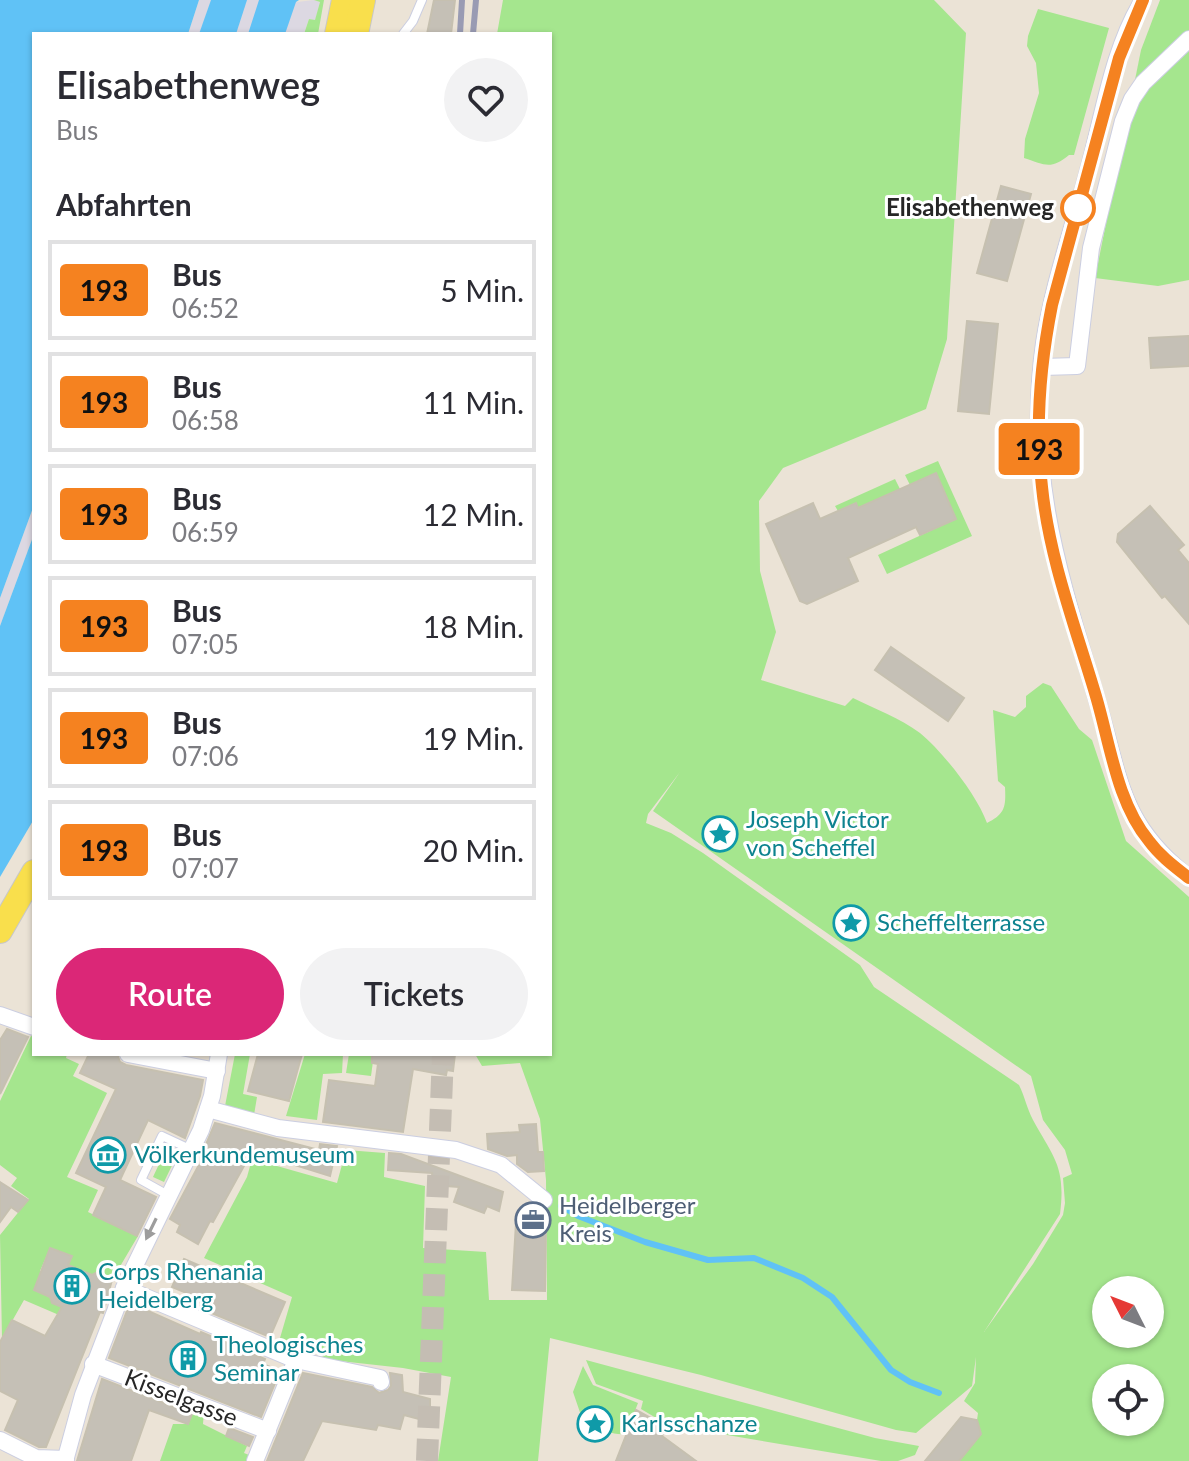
<!DOCTYPE html>
<html lang="de">
<head>
<meta charset="utf-8">
<style>
  body { margin:0; font-family:Lato,sans-serif; background:#f2f2f3; color:#2b2b33; height:100vh; display:flex; flex-direction:column; font-size:30px; white-space:nowrap }
  * { box-sizing:border-box; margin:0 }
  p { font-size:26px; color:#7c7c81 }
  .icon { flex:none; width:44px; height:44px; fill:none; stroke:currentColor; stroke-width:2; stroke-linecap:round; stroke-linejoin:round }
  .map { position:relative; flex:1; overflow:hidden }
  .sheet { position:absolute; left:32px; top:32px; width:520px; height:1024px; display:flex; flex-direction:column; background:#fff; border-radius:0px; box-shadow:0 2px 6px #0004 }
  .sheet>* { flex:none }
  .badge { padding:0 16px; border-radius:6px; font-size:28px; line-height:52px }
  .needle { width:52px; rotate:312deg }
  .controls { position:absolute; left:1092px; top:1276px; display:grid; gap:16px }
  .controls a { display:grid; place-items:center; width:72px; height:72px; border-radius:50%; background:#fff; box-shadow:0 2px 6px #0004; font-size:40px }
  .map>.badge { position:absolute; translate:-50% -50%; box-shadow:0 0 0 4px #fff }
  h2 { padding:0 24px; font-size:30px; line-height:72px }
  .round { display:grid; place-items:center; flex:none; width:84px; height:84px; border-radius:42px; background:#f2f2f3 }
  .head { display:flex; align-items:center; justify-content:space-between; height:136px; padding:0 24px }
  h1 { font-size:38px; font-weight:600; line-height:60px }
  .button { display:flex; gap:16px; margin-top:auto; padding:16px 24px }
  .button a { flex:1; height:92px; border-radius:48px; background:#db2777; color:#fff; font-size:32px; font-weight:600; line-height:92px; text-align:center }
  .button a+a { background:#f2f2f3; color:#2b2b33 }
  ul { padding:0; list-style:none }
  li { display:flex; align-items:center; gap:24px; height:100px; margin:0 16px 12px; padding:0 8px; border:4px solid #e1e1e2; border-radius:0px }
  li div { flex:1 }
  li b { display:block; font-size:30px }
  li em { font-style:normal }
  li .badge { min-width:88px; font-weight:700; text-align:center }
  .map>svg:first-child { display:block }
  .industrial { fill:#dcd8e2 }
  .green { fill:#a5e68e; fill-rule:evenodd }
  .water { fill:#60c2f6 }
  .lines { fill:none; stroke-linecap:round; stroke-linejoin:round }
  .stream { stroke:#60c2f6; stroke-width:6 }
  .building { fill:#c5c0b6; stroke:#c6c0b0; stroke-width:2 }
  .secondary-tunnel { stroke:#c4bdb3; stroke-width:22; stroke-dasharray:22 11; stroke-linecap:butt }
  .lane-casing { stroke:#cbcee1; stroke-width:10 }
  .street-casing { stroke:#cbcee1; stroke-width:18 }
  .primary-casing { stroke:#c7c7c7; stroke-width:26 }
  .lane { stroke:#fff; stroke-width:8 }
  .street { stroke:#fff; stroke-width:16 }
  .primary { stroke:#f9df4c; stroke-width:24 }
  .rail { stroke:#999bb3; stroke-width:6 }
  .oneway { fill:#9d9d9d }
  .line-casing { stroke:#fff; stroke-width:18 }
  .line { stroke:#f58220; stroke-width:12 }
  .stop-dot { fill:#fff; stroke:#f58220; stroke-width:4 }
  .labels { text-anchor:middle; stroke-width:6; stroke-linejoin:round; paint-order:stroke }
  .stop-label { font-size:24px; font-weight:bold; fill:#262626; stroke:#fff; text-anchor:end }
  .culture-label { font-size:24px; fill:#0d838f; stroke:#fff; text-anchor:start }
  .service-label { font-size:24px; fill:#4e5e75; stroke:#fff; text-anchor:start }
  .street-label { font-size:24px; fill:#262626; stroke:#fff }
</style>
</head>
<body>
<div class="map">
<svg width="1189" height="1461" viewBox="0 0 1189 1461">
  <rect width="100%" height="100%" fill="#ebe3d6"/>
  <g class="industrial">
    <polygon points="199,0 295,0 297,2 314,0 320,2 315,21 309,19 304,34 188,34"/>
    <polygon points="34,505 34,534 0,626 0,598"/>
  </g>
  <g class="green">
    <polygon points="314,0 324,0 318,34 304,34 309,19 315,20 320,2"/>
    <path d="M503 0H934L966 33 947 339 926 409 783 468 759 501 760 571 776 632 761 680 845 706 853 698C875 709 900 718 920 733 943 752 977 795 987 823 1005 814 1006 807 1005 787L998 781 993 710 1015 717 1026 707V696L1043 683 1051 686 1079 729 1092 740 1126 841 1189 897V1461H959L981 1434 977 1420 978 1413 964 1401 975 1383 976 1357 972 1386 916 1433 896 1430 701 1375 550 1338 538 1461H438L451 1377 403 1368 331 1360 280 1338 292 1297 204 1258 247 1177 252 1159 337 1183 346 1150 385 1153 384 1177 425 1186 423 1248 486 1252 489 1300H547L546 1180 540 1119 520 1063 482 1066 475 1054H550V34H497ZM680 772 653 811 1031 1076 1043 1120 1065 1150 1072 1174 1063 1178 1065 1203 1063 1215 1033 1264 984 1332 1060 1214C1066 1167 1054 1158 1033 1120 1027 1109 1025 1097 1019 1085L874 987 860 965 703 853 671 833 646 823 648 814ZM1106 1290H1150V1334H1106ZM1106 1378H1150V1422H1106Z"/>
    <polygon points="1160,0 1189,0 1189,280 1158,286 1095,278 1141,50"/>
    <path d="M1038 9 1109 28 1074 155H1069C1051 170 1045 165 1024 158L1025 139 1039 93 1036 63 1027 46 1028 36Z"/>
    <polygon points="938,461 972,536 887,574 878,555 956,519 936,473 910,485 905,475"/>
    <polygon points="895,479 900,489 858,508 855,503 838,511 835,506"/>
    <polygon points="31,1036 34,1037 34,1054 67,1054 66,1058 79,1064 73,1076 107,1093 67,1177 98,1190 88,1212 138,1236 112,1280 99,1272 93,1275 68,1265 72,1256 50,1248 40,1271 64,1303 59,1315 24,1300 2,1339 0,1235 29,1199 11,1186 17,1178 0,1165 0,1101"/>
    <polygon points="235,1054 250,1054 243,1094 257,1097 254,1115 225,1106"/>
    <polygon points="305,1054 343,1054 342,1073 323,1074 317,1120 286,1116"/>
    <polygon points="349,1054 374,1054 371,1076 346,1073"/>
    <polygon points="167,1147 178,1153 164,1182 153,1177"/>
    <polygon points="586,1360 875,1438 919,1446 915,1455 898,1461 881,1461 668,1425 641,1409 643,1401 596,1384"/>
    <path d="M583 1366 593 1385 638 1403 626 1434C611 1436 600 1426 586 1430L573 1392Z"/>
    <polygon points="194,1407 204,1411 203,1424 247,1446 244,1453 249,1455 246,1461 160,1461 173,1424 188,1424"/>
  </g>
  <g class="water">
    <polygon points="0,0 199,0 188,34 34,34 34,505 0,598"/>
    <polygon points="211,0 247,0 236,34 199,34"/>
    <polygon points="259,0 299,0 296,2 285,34 248,34"/>
    <polygon points="34,534 34,819 0,877 0,626"/>
  </g>
  <g class="lines">
    <polyline class="stream" points="561,1206 578,1216 645,1242 708,1260 754,1258 803,1278 832,1297 891,1370 910,1382 939,1393"/>
  </g>
  <g class="building">
    <polygon points="434,0 455,0 451,34 427,34"/>
    <polygon points="1001,186 1031,194 1007,281 977,273"/>
    <polygon points="967,321 998,324 989,414 958,411"/>
    <polygon points="1189,336 1189,366 1151,368 1149,338"/>
    <polygon points="936,473 956,519 920,535 916,527 848,558 858,581 807,604 800,601 766,524 813,503 820,519 856,503 858,508"/>
    <polygon points="1150,506 1184,545 1178,550 1189,563 1189,624 1165,596 1162,598 1117,542 1118,534"/>
    <polygon points="891,647 964,698 948,721 875,670"/>
    <polygon points="7,1029 28,1037 0,1094 0,1040"/>
    <polygon points="89,1054 117,1054 120,1062 126,1065 203,1080 200,1096 185,1138 148,1120 120,1180 156,1197 137,1236 93,1215 106,1187 76,1173 116,1089 80,1073"/>
    <polygon points="258,1054 302,1054 289,1101 248,1091"/>
    <polygon points="372,1054 455,1054 453,1071 447,1070 446,1075 413,1069 403,1132 323,1122 329,1080 375,1086 378,1064 372,1063"/>
    <polygon points="215,1123 319,1150 320,1144 337,1146 330,1176 263,1155 262,1159 250,1155 213,1222 210,1221 198,1244 177,1232 180,1225 170,1219 208,1148 205,1147"/>
    <polygon points="536,1124 538,1152 543,1152 544,1171 528,1172 517,1164 517,1155 507,1156 488,1149 487,1134 520,1132 519,1125"/>
    <polygon points="389,1153 401,1154 503,1192 499,1211 487,1206 484,1213 454,1202 459,1187 433,1185 432,1173 388,1170"/>
    <polygon points="0,1182 28,1200 18,1212 11,1207 0,1222"/>
    <polygon points="516,1223 546,1224 545,1291 512,1290"/>
    <polygon points="50,1248 72,1256 68,1265 92,1275 98,1272 112,1280 103,1313 100,1312 46,1447 39,1447 5,1430 18,1400 0,1391 0,1342 12,1320 45,1336 62,1307 52,1303 50,1297 34,1290"/>
    <polygon points="184,1259 285,1302 270,1337 209,1312 213,1304 172,1287"/>
    <polygon points="130,1303 200,1334 201,1332 265,1359 263,1364 280,1371 261,1417 109,1358"/>
    <polygon points="303,1373 372,1387 379,1393 388,1390 391,1386 390,1373 402,1375 403,1392 430,1399 430,1422 404,1415 400,1429 378,1425 376,1430 322,1421 303,1461 267,1461"/>
    <polygon points="102,1379 192,1414 188,1424 149,1410 131,1461 77,1461"/>
    <polygon points="636,1410 667,1427 662,1436 696,1461 616,1461"/>
    <polygon points="961,1417 977,1420 981,1434 959,1461 925,1461"/>
    <polygon points="229,1428 253,1437 249,1446 226,1436"/>
  </g>
  <g class="lines">
    <polyline class="secondary-tunnel" points="427,1461 443,1054"/>
    <defs>
      <g id="lane">
        <polyline points="403,34 413,21 422,0"/>
        <polyline points="168,1195 141,1180 162,1136 192,1150"/>
      </g>
      <g id="street">
        <path d="M1143 0C1113 49 1104 112 1089 167 1074 226 1053 283 1044 343 1025 476 1060 576 1097 700 1121 780 1119 823 1189 878"/>
        <polyline points="1042,367 1077,366 1091,248 1123,121 1132,99 1143,83 1189,39"/>
        <polyline points="0,1015 34,1027"/>
        <polyline points="128,1054 217,1071"/>
        <polyline points="208,1109 278,1128 456,1150 501,1165 544,1200"/>
        <polyline points="124,1288 296,1360 380,1378 381,1382"/>
        <polyline points="93,1364 268,1431"/>
        <polyline points="0,1440 36,1458 66,1459"/>
        <polyline points="65,1461 83,1395 124,1288 201,1130 212,1096 219,1054"/>
        <polyline points="255,1461 296,1360"/>
      </g>
      <g id="primary">
        <polyline points="337,34 344,0"/>
        <polyline points="356,34 363,0"/>
        <polyline points="0,931 34,872"/>
      </g>
    </defs>
    <use href="#lane" class="lane-casing"/>
    <use href="#street" class="street-casing"/>
    <use href="#primary" class="primary-casing"/>
    <use href="#lane" class="lane"/>
    <use href="#street" class="street"/>
    <use href="#primary" class="primary"/>
    <g class="rail">
      <polyline points="460,34 462,0"/>
      <polyline points="473,34 476,0"/>
    </g>
  </g>
  <defs><path id="oneway-solid" d="M-6-.8H1V-3.2L6.5 0L1 3.2V.8H-6Z" transform="scale(2)"/></defs>
  <use class="oneway" href="#oneway-solid" transform="translate(151 1229) rotate(116)"/>
  <g class="lines">
    <defs>
      <path id="line" d="M1143 0 1119 58 1052 305C1040 365 1035 426 1042 487 1049 557 1075 626 1095 693 1110 742 1116 801 1149 841 1160 856 1175 867 1189 878"/>
    </defs>
    <use href="#line" class="line-casing"/>
    <use href="#line" class="line"/>
  </g>
  <defs>
    <symbol id="sight-ring" viewBox="-11 -11 22 22"><circle r="9.5" fill="#fff" stroke="#0f9aa8" stroke-width="1.5"/><path d="M0-6L1.8-2.2L6-1.7L2.9 1.2L3.7 5.4L0 3.3L-3.7 5.4L-2.9 1.2L-6-1.7L-1.8-2.2Z" fill="#0f9aa8"/></symbol>
    <symbol id="museum-ring" viewBox="-11 -11 22 22"><circle r="9.5" fill="#fff" stroke="#0f9aa8" stroke-width="1.5"/><path d="M0-6L6-3V-2H-6V-3ZM-5-1h2V3h-2ZM-1-1h2V3h-2ZM3-1h2V3H3ZM-6 4H6V6H-6Z" fill="#0f9aa8"/></symbol>
    <symbol id="office-ring" viewBox="-11 -11 22 22"><circle r="9.5" fill="#fff" stroke="#5c6f8a" stroke-width="1.5"/><path d="M-6-3h4V-5.5h4V-3h4V5H-6ZM-1-4.5V-3h2v-1.5ZM-6 0V1H6V0Z" fill="#5c6f8a"/></symbol>
    <symbol id="building-ring" viewBox="-11 -11 22 22"><circle r="9.5" fill="#fff" stroke="#0f9aa8" stroke-width="1.5"/><path d="M-4-6H4V6H1V3H-1V6H-4ZM-2.5-4.3h1.7v1.8h-1.7ZM.8-4.3h1.7v1.8H.8ZM-2.5-1h1.7V.8h-1.7ZM.8-1h1.7V.8H.8Z" fill="#0f9aa8"/></symbol>
  </defs>
  <g fill-rule="evenodd">
    <use href="#sight-ring" x="700" y="814" width="40" height="40"/>
    <use href="#sight-ring" x="831" y="903" width="40" height="40"/>
    <use href="#museum-ring" x="88" y="1135" width="40" height="40"/>
    <use href="#office-ring" x="513" y="1200" width="40" height="40"/>
    <use href="#building-ring" x="52" y="1266" width="40" height="40"/>
    <use href="#building-ring" x="168" y="1339" width="40" height="40"/>
    <use href="#sight-ring" x="575" y="1404" width="40" height="40"/>
  </g>
  <circle class="stop-dot" cx="1078" cy="208" r="16"/>
  <g class="labels">
    <g class="stop-label">
      <text x="1054" y="216">Elisabethenweg</text>
    </g>
    <g class="culture-label">
      <text x="746" y="828">Joseph Victor<tspan x="746" dy="28">von Scheffel</tspan></text>
      <text x="877" y="931">Scheffelterrasse</text>
      <text x="134" y="1163">Völkerkundemuseum</text>
      <text x="98" y="1280">Corps Rhenania<tspan x="98" dy="28">Heidelberg</tspan></text>
      <text x="214" y="1353">Theologisches<tspan x="214" dy="28">Seminar</tspan></text>
      <text x="621" y="1432">Karlsschanze</text>
    </g>
    <g class="service-label">
      <text x="559" y="1214">Heidelberger<tspan x="559" dy="28">Kreis</tspan></text>
    </g>
    <g class="street-label">
      <text transform="translate(181 1398) rotate(21)" y="8">Kisselgasse</text>
    </g>
  </g>
</svg>
<div class="controls">
<a><svg class="needle" viewBox="-14 -14 28 28"><path d="M0-13l5 13h-10z" fill="#e53935"/><path d="M0 13l5-13h-10z" fill="#7c7c81"/></svg></a>
<a><svg class="icon" aria-label="locate" viewBox="0 0 24 24"><circle cx="12" cy="12" r="6"/><path d="M12 2v4M12 18v4M2 12h4M18 12h4"/></svg></a>
</div>
<b class="badge" style="left:1039px;top:449px;background:#f58220;color:#111">193</b>
<section class="sheet">
<div class="head"><div><h1>Elisabethenweg</h1><p>Bus</p></div><a class="round"><svg class="icon" aria-label="heart" viewBox="0 0 24 24"><path d="M12 20l-8-8c-3-5 5-10 8-4 3-6 11-1 8 4z"/></svg></a></div>
<h2>Abfahrten</h2>
<ul>
<li><span class="badge" style="background:#f58220;color:#111">193</span><div><b>Bus</b><p>06:52</p></div><em>5 Min.</em></li>
<li><span class="badge" style="background:#f58220;color:#111">193</span><div><b>Bus</b><p>06:58</p></div><em>11 Min.</em></li>
<li><span class="badge" style="background:#f58220;color:#111">193</span><div><b>Bus</b><p>06:59</p></div><em>12 Min.</em></li>
<li><span class="badge" style="background:#f58220;color:#111">193</span><div><b>Bus</b><p>07:05</p></div><em>18 Min.</em></li>
<li><span class="badge" style="background:#f58220;color:#111">193</span><div><b>Bus</b><p>07:06</p></div><em>19 Min.</em></li>
<li><span class="badge" style="background:#f58220;color:#111">193</span><div><b>Bus</b><p>07:07</p></div><em>20 Min.</em></li>
</ul>
<div class="button"><a>Route</a><a>Tickets</a></div>
</section>
</div>
</body>
</html>
